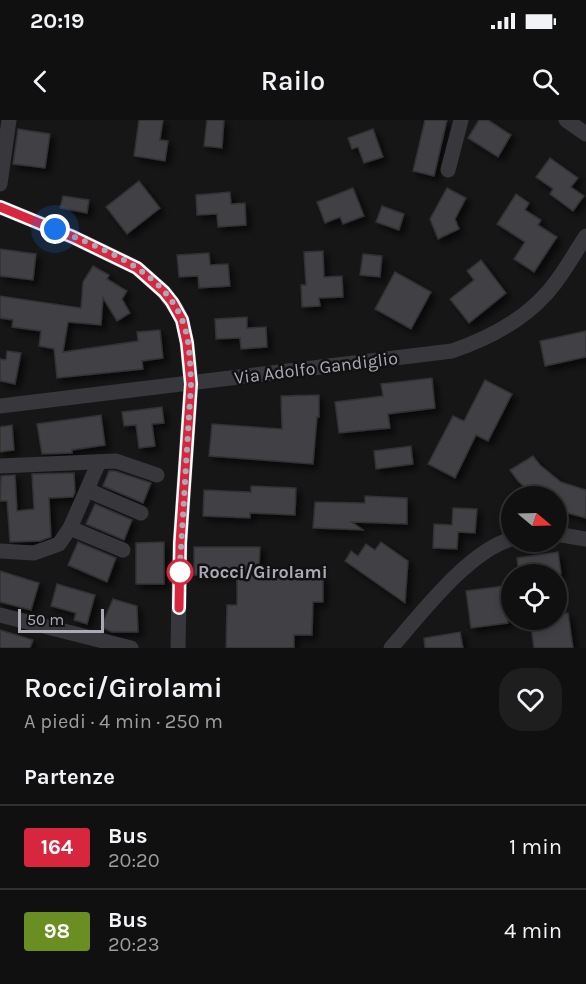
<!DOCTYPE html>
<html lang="it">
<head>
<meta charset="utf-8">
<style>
  body { margin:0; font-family:Karla,sans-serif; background:#1e1e1f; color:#f1f3f6; height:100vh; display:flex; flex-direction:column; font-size:22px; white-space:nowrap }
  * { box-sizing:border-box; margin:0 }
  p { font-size:20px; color:#9c9d9f }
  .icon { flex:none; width:33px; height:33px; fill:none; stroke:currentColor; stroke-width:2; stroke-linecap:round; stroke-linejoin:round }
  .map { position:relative; height:528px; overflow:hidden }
  .panel { display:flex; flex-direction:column; background:#101011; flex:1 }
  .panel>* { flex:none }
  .badge { padding:0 12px; border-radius:4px; font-size:21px; line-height:39px }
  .needle { width:39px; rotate:109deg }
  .fabs { position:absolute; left:501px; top:366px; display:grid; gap:12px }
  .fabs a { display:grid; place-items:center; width:66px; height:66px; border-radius:50%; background:#101011; box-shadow:0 3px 9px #0003,0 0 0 2px #303031; font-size:30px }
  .scale { position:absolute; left:18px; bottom:15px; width:86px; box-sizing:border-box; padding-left:6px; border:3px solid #a9aab6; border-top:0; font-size:16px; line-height:21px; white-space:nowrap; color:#a9aab6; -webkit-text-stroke:4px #111112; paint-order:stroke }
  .you { position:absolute; width:30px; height:30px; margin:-15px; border:4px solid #fff; border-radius:50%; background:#1a73e8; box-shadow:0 0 0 9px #1a73e833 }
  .map>.badge { position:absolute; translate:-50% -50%; box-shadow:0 0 0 3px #fff }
  h2 { padding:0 24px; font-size:22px; line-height:54px }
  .round { display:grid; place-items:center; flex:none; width:63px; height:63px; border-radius:24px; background:#1e1e1f }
  .headline { display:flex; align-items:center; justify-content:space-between; height:102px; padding:0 24px }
  h1 { font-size:28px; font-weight:600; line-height:45px }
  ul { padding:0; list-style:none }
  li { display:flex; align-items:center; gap:18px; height:84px; padding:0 24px; border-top:2px solid #303031 }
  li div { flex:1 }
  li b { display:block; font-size:22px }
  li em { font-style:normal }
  li .badge { min-width:66px; font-weight:700; text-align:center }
  .status { display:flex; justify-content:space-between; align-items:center; height:42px; padding:0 30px; background:#101011; direction:ltr }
  .status svg { height:16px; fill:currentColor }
  header { display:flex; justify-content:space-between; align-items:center; height:78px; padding:0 24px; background:#101011; font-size:27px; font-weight:600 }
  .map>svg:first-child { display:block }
  .building { fill:#414044; stroke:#313033; stroke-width:1.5; filter:url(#shadow) }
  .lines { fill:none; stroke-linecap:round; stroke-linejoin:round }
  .minor { stroke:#38373c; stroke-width:15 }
  .line-casing { stroke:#fff; stroke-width:14 }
  .line { stroke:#d7263d; stroke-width:9 }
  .walk { stroke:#a9aab6; stroke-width:6; stroke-dasharray:0 10.8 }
  .stop-dot { fill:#fff; stroke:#d7263d; stroke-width:3 }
  .labels { text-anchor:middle; stroke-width:5; stroke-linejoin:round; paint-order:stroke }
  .street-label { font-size:18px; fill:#a9aab6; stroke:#111112 }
  .stop-label { font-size:18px; font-weight:bold; fill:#a9aab6; stroke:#111112; text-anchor:start }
</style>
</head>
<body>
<div class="status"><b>20:19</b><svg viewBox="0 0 49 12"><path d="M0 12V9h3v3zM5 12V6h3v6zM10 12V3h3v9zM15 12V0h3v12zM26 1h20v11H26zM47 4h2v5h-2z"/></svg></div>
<header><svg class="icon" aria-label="back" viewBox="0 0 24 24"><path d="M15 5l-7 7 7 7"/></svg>Railo<svg class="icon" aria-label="search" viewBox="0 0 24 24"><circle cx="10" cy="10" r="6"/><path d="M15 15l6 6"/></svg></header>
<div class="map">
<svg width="586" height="528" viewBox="0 0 586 528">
  <defs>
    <filter id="shadow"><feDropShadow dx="4.5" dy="4.5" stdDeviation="3" flood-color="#0009"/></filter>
  </defs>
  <rect width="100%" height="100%" fill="#161617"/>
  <g class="building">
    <polygon points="139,0 163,0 160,20 168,21 165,41 134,36"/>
    <polygon points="207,0 224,0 222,28 204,26"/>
    <polygon points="425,0 447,0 434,56 413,51"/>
    <polygon points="479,0 488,0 511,15 498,37 468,18"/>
    <polygon points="18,9 50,14 45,48 13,44"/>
    <polygon points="373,9 383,37 364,43 358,27 352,29 348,18"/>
    <polygon points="550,38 578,58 571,67 584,76 573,91 550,74 553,69 536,57"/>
    <polygon points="139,61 160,88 127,114 106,87"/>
    <polygon points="353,68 364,96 343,104 340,97 325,103 317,82"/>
    <polygon points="447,68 466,78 455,99 459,109 438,119 430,99"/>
    <polygon points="230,72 231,84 245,83 246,105 218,107 217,94 197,95 196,75"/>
    <polygon points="516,74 529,83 525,90 541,100 538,105 557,117 534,152 514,139 525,122 497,104"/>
    <polygon points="63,76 89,80 87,93 60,88"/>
    <polygon points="382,86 404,94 399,110 376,102"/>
    <polygon points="0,129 36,134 33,160 0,156"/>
    <polygon points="323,131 324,157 342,156 343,177 319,178 320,186 302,187 301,165 306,165 304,132"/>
    <polygon points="209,133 210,145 228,144 230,166 199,168 198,156 179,157 177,135"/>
    <polygon points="363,134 382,136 380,157 360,155"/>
    <polygon points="481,140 506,173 469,203 450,179 474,160 467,151"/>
    <polygon points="93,146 109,155 107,159 127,171 122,179 130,193 117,201 103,178 101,205 68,202 63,232 138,221 137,212 160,210 163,238 142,241 143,249 57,258 54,229 39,226 41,211 12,207 13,200 0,198 0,176 81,188 83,162"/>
    <polygon points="395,152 431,172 411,209 375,189"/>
    <polygon points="247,197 247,208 266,207 267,227 241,229 240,218 216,219 215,199"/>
    <polygon points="586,211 586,237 545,246 540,221"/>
    <polygon points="7,231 21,233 15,264 0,261 0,239 6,240"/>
    <polygon points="432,258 435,288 388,294 390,308 339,313 335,282 383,276 381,264"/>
    <polygon points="485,260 512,274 488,321 476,315 455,358 428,344 453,296 464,301"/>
    <polygon points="319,275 319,297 317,297 313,344 209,336 212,304 282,309 281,276"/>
    <polygon points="162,287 164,303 152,304 155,326 139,328 136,305 124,306 122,292"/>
    <polygon points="101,295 105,325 72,330 72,333 42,334 37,304"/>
    <polygon points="12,305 14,330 0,332 0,307"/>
    <polygon points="411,326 413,344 376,349 374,331"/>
    <polygon points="533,336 540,345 561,362 586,370 586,398 556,390 556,376 534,376 518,361 510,350"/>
    <polygon points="109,351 115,351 151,363 143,383 103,366"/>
    <polygon points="74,353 75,372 73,377 49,378 51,417 40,421 10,422 7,381 0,381 1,356 15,355 17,391 34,389 32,354"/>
    <polygon points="251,366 296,368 295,395 250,393 250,398 203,396 204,370 251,372"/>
    <polygon points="365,376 407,378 407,404 352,402 363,410 313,408 315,382 365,383"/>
    <polygon points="95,384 132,400 124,420 86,404"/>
    <polygon points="453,388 477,389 475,413 458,412 457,429 433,428 434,404 452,405"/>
    <polygon points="78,422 116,438 107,462 68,445"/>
    <polygon points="164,422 164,464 136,464 136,423"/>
    <polygon points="381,422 408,441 405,483 345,441 351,431 358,436 366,424 375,430"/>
    <polygon points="194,427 260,427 259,448 301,449 301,457 323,457 323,482 313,482 312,515 294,515 294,528 226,528 227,485 237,485 237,455 194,455"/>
    <polygon points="558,432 561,454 519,454 517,438"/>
    <polygon points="0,451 39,463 31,490 0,482"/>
    <polygon points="57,464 95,475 87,504 74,500 76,493 51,486"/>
    <polygon points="503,466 508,503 471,508 466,471"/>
    <polygon points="113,479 137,486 138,512 112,512 101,507"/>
    <polygon points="568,493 573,528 534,528 530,500 556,500 556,495"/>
    <polygon points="0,510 33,520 30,528 0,528"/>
    <polygon points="460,512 463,528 425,528 424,518"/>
  </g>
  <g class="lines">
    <g class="minor">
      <polyline points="566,0 586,14"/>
      <polyline points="448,50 461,0"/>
      <polyline points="0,64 9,0"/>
      <polyline points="0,87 73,117 137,148 164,172 177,190 182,200 187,223 191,264 180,423 178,528"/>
      <path d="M0 286 452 231C487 219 521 202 546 174 562 157 573 135 586 116"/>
      <polyline points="0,346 116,341 157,355"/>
      <polyline points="87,370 141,393"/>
      <polyline points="70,408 123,430"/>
      <polyline points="556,414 586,419"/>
      <polyline points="0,431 34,433 59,424 70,408 99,342"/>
      <polyline points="0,495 131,528"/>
      <path d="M391 528C420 495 469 430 512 419"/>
    </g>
  </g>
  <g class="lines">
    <defs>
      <polyline id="line" points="0,87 73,117 137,148 164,172 172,182 182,200 187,223 191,264 180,423 179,488"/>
    </defs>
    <use href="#line" class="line-casing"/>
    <use href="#line" class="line"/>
    <path class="walk" d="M55 109C103 129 165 150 184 205 190 223 190 244 191 264L179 460 180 452"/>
  </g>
  <circle class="stop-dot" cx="180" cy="452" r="12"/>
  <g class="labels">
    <g class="street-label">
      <text transform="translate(316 248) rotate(-7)" y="6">Via Adolfo Gandiglio</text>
    </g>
    <g class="stop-label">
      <text x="198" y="458">Rocci/Girolami</text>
    </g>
  </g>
</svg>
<div class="fabs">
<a><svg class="needle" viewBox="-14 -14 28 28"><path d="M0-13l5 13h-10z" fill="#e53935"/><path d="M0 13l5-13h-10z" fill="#9c9d9f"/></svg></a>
<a><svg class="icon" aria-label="locate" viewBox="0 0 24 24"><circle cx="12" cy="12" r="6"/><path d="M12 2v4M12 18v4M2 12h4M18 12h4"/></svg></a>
</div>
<div class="scale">50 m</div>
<div class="you" style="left:55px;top:109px"></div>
</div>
<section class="panel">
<div class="headline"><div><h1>Rocci/Girolami</h1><p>A piedi · 4 min · 250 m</p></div><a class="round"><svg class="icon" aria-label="heart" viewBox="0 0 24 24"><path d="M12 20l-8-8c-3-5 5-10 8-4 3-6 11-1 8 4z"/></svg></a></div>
<h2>Partenze</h2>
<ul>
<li><span class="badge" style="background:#d7263d;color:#fff">164</span><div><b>Bus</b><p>20:20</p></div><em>1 min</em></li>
<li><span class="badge" style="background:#6b8e23;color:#fff">98</span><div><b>Bus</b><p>20:23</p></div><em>4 min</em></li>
</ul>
</section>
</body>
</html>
